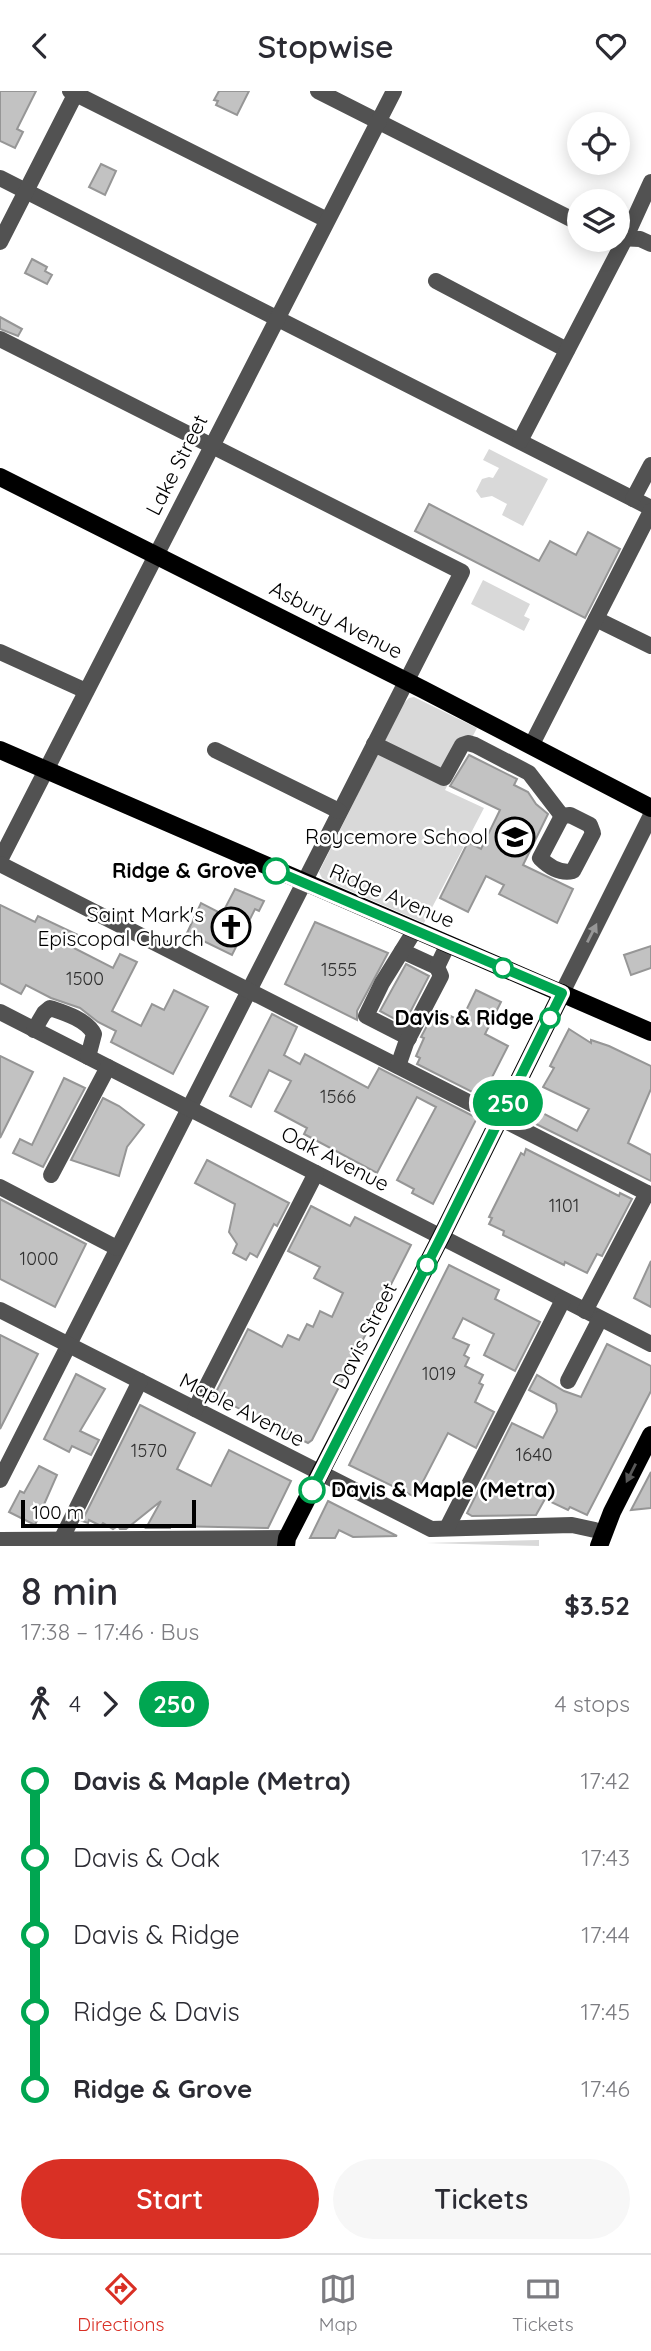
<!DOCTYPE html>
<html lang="en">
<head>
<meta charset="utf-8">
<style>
  body { margin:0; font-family:Quicksand,sans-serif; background:#f7f7f7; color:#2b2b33; height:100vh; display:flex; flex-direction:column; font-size:26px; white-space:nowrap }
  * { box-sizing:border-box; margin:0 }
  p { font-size:23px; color:#7c7c81 }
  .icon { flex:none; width:38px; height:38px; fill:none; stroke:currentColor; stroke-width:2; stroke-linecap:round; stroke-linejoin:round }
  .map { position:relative; height:1455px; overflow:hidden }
  .drawer { display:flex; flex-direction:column; background:#fff; flex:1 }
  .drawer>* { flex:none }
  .badge { padding:0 14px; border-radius:23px; font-size:24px; line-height:46px }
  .fabs { position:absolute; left:567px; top:21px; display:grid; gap:14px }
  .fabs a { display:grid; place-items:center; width:63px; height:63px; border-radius:50%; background:#fff; box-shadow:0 4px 18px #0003; font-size:35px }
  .scale { position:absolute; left:21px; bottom:18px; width:175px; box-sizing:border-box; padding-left:7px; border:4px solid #000; border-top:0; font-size:19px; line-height:24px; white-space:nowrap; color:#000; -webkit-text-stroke:5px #fff; paint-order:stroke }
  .map>.badge { position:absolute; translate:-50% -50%; box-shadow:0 0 0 4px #fff }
  .legs { display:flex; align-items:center; gap:10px; height:77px; padding:0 21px; font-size:23px }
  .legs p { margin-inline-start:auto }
  .headline { display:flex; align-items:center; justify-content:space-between; height:119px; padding:0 21px }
  h1 { font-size:38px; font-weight:600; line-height:52px }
  .button { display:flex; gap:14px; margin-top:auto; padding:14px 21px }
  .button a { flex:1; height:80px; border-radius:42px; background:#d93025; color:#fff; font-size:28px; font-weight:600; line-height:80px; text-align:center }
  .button a+a { background:#f7f7f7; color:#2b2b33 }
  ul { padding:0 21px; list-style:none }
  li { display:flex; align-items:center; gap:24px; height:77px; font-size:26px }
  li i { display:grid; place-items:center; width:10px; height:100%; margin:0 9px; background:currentColor }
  li i::after { content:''; width:18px; height:18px; margin:-9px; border:5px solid; border-radius:50%; background:#fff }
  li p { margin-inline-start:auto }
  li:first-child i { background:linear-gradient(#0000 50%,currentColor 0) }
  li:last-child i { background:linear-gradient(currentColor 50%,#0000 0) }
  header { display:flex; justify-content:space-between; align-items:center; height:91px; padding:0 21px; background:#fff; font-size:32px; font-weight:600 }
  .menu { display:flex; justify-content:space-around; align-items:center; height:98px; border-top:2px solid #e1e1e2; background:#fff; font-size:19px; color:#7c7c81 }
  .menu a { display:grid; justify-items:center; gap:4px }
  .menu .on { color:#d93025 }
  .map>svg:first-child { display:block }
  .green { fill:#d9d9d9 }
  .building { fill:#c2c2c2; stroke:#969696; stroke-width:2 }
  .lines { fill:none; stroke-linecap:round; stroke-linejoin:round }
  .minor { stroke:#525252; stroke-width:16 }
  .major { stroke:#000; stroke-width:18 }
  .oneway { fill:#979797 }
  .oneway2 { fill:#595959 }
  .line-1-casing { stroke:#fff; stroke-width:16 }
  .line-1 { stroke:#00a651; stroke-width:10 }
  .stop-1-dot { fill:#fff; stroke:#00a651; stroke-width:3.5 }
  .labels { text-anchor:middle; stroke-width:5; stroke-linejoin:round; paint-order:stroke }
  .number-label { font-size:18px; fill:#303030 }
  .street-label { font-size:21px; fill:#000; stroke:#fff }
  .poi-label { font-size:21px; fill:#000; stroke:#fff; text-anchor:end }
  .stop-label { font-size:21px; font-weight:bold; fill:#000; stroke:#fff; text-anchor:end }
</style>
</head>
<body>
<header><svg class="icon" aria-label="back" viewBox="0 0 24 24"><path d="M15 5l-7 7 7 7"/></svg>Stopwise<svg class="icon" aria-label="heart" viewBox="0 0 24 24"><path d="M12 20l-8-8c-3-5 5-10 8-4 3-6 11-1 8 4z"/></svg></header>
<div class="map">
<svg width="651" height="1455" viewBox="0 0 651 1455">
  <rect width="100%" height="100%" fill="#fff"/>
  <g class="green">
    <polygon points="489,358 548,388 523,435 502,424 507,413 492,405 481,407 476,400 482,388 489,386 493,387 499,377 483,369"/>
    <polygon points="483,489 530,513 524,525 530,528 524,540 471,513"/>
    <polygon points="414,606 477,637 445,699 484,717 424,832 327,790 322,787 319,781 403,613 409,607"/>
    <polygon points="539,1449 539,1455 426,1452"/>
  </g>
  <g class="building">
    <polygon points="0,0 36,0 17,38 23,41 15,57 0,50"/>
    <polygon points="219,0 249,0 237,24 216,14 218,10 214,9"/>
    <polygon points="101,73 116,80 105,104 89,96"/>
    <polygon points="32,168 47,176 45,180 52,184 47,193 25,182"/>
    <polygon points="0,226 22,238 18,245 0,238"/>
    <polygon points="429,413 539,470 550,450 576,464 588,441 620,458 585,527 415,440"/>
    <polygon points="469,664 517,688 514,694 528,701 536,713 548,723 523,774 573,798 557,832 499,803 504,794 486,785 468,821 440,807 468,751 481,758 500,719 450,695"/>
    <polygon points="235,798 264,810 259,820 255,818 232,864 187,842 201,812 222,823"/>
    <polygon points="0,814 35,831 38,825 78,844 72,856 113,877 120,863 137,871 112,920 141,935 152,913 164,919 174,899 208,916 173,983 111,951 116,940 98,931 80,917 51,907 26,894 21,903 0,892"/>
    <polygon points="315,831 388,862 357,920 357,929 285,893"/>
    <polygon points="651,855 651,877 631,884 624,864"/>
    <polygon points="406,873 429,885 404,933 380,920"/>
    <polygon points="476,899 501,911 485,943 508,955 482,1006 417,973 420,967 416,965 424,947 421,946 436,918 461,930"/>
    <polygon points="272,923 297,936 284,964 300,973 305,963 368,997 379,977 477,1027 433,1113 412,1102 414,1098 397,1089 436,1016 417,1006 377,1082 304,1043 307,1037 275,1020 291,990 269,979 251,1016 230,1005"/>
    <polygon points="569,938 591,952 591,949 609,955 651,975 651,998 628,1052 651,1064 651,1090 526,1028 533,1017 577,1040 589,1018 543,996 554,977 550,975"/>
    <polygon points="0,965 33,981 0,1047"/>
    <polygon points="64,987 85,997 43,1076 13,1062 20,1048 32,1054"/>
    <polygon points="103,1007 119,1015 144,1034 127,1056 119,1085 71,1069"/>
    <polygon points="526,1058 619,1105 620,1102 632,1108 602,1165 597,1163 587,1182 565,1171 564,1174 503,1144 504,1140 489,1133 492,1127 489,1126 521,1062 524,1064"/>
    <polygon points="207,1069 289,1112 277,1135 274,1133 257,1166 250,1162 246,1169 233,1162 237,1153 229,1141 235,1113 195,1092"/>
    <polygon points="0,1108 86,1153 55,1216 0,1188"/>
    <polygon points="311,1115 350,1135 355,1126 411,1154 312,1349 308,1352 214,1305 248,1238 282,1256 288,1244 299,1249 307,1233 313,1236 320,1220 332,1226 343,1202 314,1187 320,1176 288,1160"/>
    <polygon points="651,1170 651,1216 634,1207"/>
    <polygon points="449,1174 499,1199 495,1208 540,1231 515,1280 484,1264 494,1243 463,1227 453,1247 469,1254 464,1264 469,1267 465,1275 483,1284 479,1292 483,1294 475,1311 494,1321 476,1357 448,1342 415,1406 349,1374"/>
    <polygon points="0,1244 38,1263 0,1338"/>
    <polygon points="607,1253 651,1275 651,1300 587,1424 570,1416 568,1419 545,1408 536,1424 472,1425 467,1422 512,1332 543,1347 557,1320 556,1313 529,1299 537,1284 564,1300 581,1306"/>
    <polygon points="76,1283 105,1298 80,1340 99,1349 91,1364 72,1355 69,1361 44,1348"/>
    <polygon points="140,1314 195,1342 177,1378 211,1395 229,1359 291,1390 268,1437 170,1435 170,1437 146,1437 161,1410 126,1438 120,1438 118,1435 113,1438 103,1432 101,1435 89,1429 88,1432 82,1430"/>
    <polygon points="39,1375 57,1384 35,1434 9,1421 20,1400 24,1402"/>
    <polygon points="651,1381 651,1417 631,1419"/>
    <polygon points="328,1410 397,1445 353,1446 339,1439 335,1447 310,1447"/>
  </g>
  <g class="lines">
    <g class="minor">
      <polyline points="70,0 327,129"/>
      <polyline points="318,0 579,132"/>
      <polyline points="0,87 651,417"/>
      <polyline points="618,147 640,148 651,153"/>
      <polyline points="0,151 77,0"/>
      <polyline points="436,190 567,259"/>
      <polyline points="0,248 462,481 0,1389"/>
      <polyline points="520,350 625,148 651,91"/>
      <polyline points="633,408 651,374"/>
      <polyline points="596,528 651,555"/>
      <polyline points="0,561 86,600"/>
      <polyline points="374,653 444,687 462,654 468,652 475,654 529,682 562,725"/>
      <polyline points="531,655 651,420"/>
      <polyline points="215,659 339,720"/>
      <path d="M570 724 590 734 593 742 573 780C560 783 549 776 540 767L562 725Z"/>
      <polyline points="0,769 394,0"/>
      <polyline points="0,773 651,1104"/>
      <polyline points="402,860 437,876"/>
      <polyline points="562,902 651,724"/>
      <polyline points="0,921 651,1253"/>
      <path d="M34 939 44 922 50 917C65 922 87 929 94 943L88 966"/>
      <polyline points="409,947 366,925 382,892 415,839"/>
      <polyline points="398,975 406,952 441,885 437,876 448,853"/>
      <polyline points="51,1084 108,976"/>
      <polyline points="0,1096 117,1157"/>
      <polyline points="0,1219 431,1438 572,1434 595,1439"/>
      <polyline points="585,1220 647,1102"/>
      <polyline points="568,1290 600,1228"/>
      <polyline points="195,1318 316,1082"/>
      <polyline points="447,1437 563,1209"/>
      <polyline points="0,1449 287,1447"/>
      <polyline points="61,1449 140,1290"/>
    </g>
    <g class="major">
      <polyline points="0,386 422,598 651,717"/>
      <polyline points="0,659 651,941"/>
      <polyline points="286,1455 287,1447 441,1146 562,902"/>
      <polyline points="599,1455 612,1421 651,1344"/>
    </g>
  </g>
  <defs><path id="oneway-solid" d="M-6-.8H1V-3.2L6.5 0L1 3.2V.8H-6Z" transform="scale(1.75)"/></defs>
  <use class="oneway" href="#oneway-solid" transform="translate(592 842) rotate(-63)"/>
  <use class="oneway2" href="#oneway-solid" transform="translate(631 1382) rotate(117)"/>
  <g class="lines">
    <defs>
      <polyline id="line-1" points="276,780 562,902 441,1146 312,1399"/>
    </defs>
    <use href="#line-1" class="line-1-casing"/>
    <use href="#line-1" class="line-1"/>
  </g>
  <defs>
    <symbol id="school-ring" viewBox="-11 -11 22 22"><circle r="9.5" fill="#fff" stroke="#000" stroke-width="1.5"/><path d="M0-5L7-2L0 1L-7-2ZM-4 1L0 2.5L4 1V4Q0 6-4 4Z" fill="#000"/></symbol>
    <symbol id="church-ring" viewBox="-11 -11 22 22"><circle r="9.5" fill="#fff" stroke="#000" stroke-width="1.5"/><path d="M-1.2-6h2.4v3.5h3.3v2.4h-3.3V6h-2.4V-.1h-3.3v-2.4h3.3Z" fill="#000"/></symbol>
  </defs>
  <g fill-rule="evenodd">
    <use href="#school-ring" x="493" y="724" width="44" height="44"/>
    <use href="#church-ring" x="209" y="814" width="44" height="44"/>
  </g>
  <g class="stop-1-dot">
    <circle cx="276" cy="780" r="12"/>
    <circle cx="503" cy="877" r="9"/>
    <circle cx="550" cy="927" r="9"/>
    <circle cx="427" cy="1174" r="9"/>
    <circle cx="312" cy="1399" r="12"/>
  </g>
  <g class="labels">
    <g class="number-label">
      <text x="339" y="885">1555</text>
      <text x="85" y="894">1500</text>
      <text x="338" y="1012">1566</text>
      <text x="564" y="1121">1101</text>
      <text x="39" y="1174">1000</text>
      <text x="439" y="1289">1019</text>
      <text x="149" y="1366">1570</text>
      <text x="534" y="1370">1640</text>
    </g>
    <g class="street-label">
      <text transform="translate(177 374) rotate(-63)" y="7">Lake Street</text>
      <text transform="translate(336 529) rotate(27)" y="7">Asbury Avenue</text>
      <text transform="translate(392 805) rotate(23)" y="7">Ridge Avenue</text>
      <text transform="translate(335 1068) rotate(27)" y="7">Oak Avenue</text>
      <text transform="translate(365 1245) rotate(-63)" y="7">Davis Street</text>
      <text transform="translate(242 1319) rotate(27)" y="7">Maple Avenue</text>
    </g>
    <g class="poi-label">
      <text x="488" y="753">Roycemore School</text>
      <text x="204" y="831">Saint Mark's<tspan x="204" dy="24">Episcopal Church</tspan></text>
    </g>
    <g class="stop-label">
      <text x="257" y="787">Ridge &amp; Grove</text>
      <text x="534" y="934">Davis &amp; Ridge</text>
      <text x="331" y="1406" text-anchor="start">Davis &amp; Maple (Metra)</text>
    </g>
  </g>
</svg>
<div class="fabs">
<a><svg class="icon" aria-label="locate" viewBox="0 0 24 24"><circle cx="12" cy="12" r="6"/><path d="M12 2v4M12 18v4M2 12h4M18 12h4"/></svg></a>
<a><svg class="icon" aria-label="layers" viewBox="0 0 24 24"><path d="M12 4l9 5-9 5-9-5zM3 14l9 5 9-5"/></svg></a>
</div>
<div class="scale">100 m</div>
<b class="badge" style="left:508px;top:1012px;background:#00a651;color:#fff">250</b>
</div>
<section class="drawer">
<div class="headline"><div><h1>8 min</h1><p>17:38 – 17:46 · Bus</p></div><b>$3.52</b></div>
<div class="legs"><svg class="icon" aria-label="walk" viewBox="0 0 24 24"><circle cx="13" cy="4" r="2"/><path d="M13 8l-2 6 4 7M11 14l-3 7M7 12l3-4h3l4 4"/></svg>4<svg class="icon" aria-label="forward" viewBox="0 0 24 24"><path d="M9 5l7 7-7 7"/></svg><b class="badge" style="background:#00a651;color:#fff">250</b><p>4 stops</p></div>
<ul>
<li><i style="color:#00a651"></i><b>Davis &amp; Maple (Metra)</b><p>17:42</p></li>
<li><i style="color:#00a651"></i><span>Davis &amp; Oak</span><p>17:43</p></li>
<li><i style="color:#00a651"></i><span>Davis &amp; Ridge</span><p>17:44</p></li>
<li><i style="color:#00a651"></i><span>Ridge &amp; Davis</span><p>17:45</p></li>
<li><i style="color:#00a651"></i><b>Ridge &amp; Grove</b><p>17:46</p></li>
</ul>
<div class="button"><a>Start</a><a>Tickets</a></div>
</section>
<nav class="menu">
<a class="on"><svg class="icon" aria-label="directions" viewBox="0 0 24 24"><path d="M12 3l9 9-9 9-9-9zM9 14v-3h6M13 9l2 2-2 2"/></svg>Directions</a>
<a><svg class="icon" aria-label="map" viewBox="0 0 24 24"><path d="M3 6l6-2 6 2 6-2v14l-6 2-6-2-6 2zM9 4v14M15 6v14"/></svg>Map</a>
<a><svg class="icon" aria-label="tickets" viewBox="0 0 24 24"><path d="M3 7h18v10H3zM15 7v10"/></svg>Tickets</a>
</nav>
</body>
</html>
